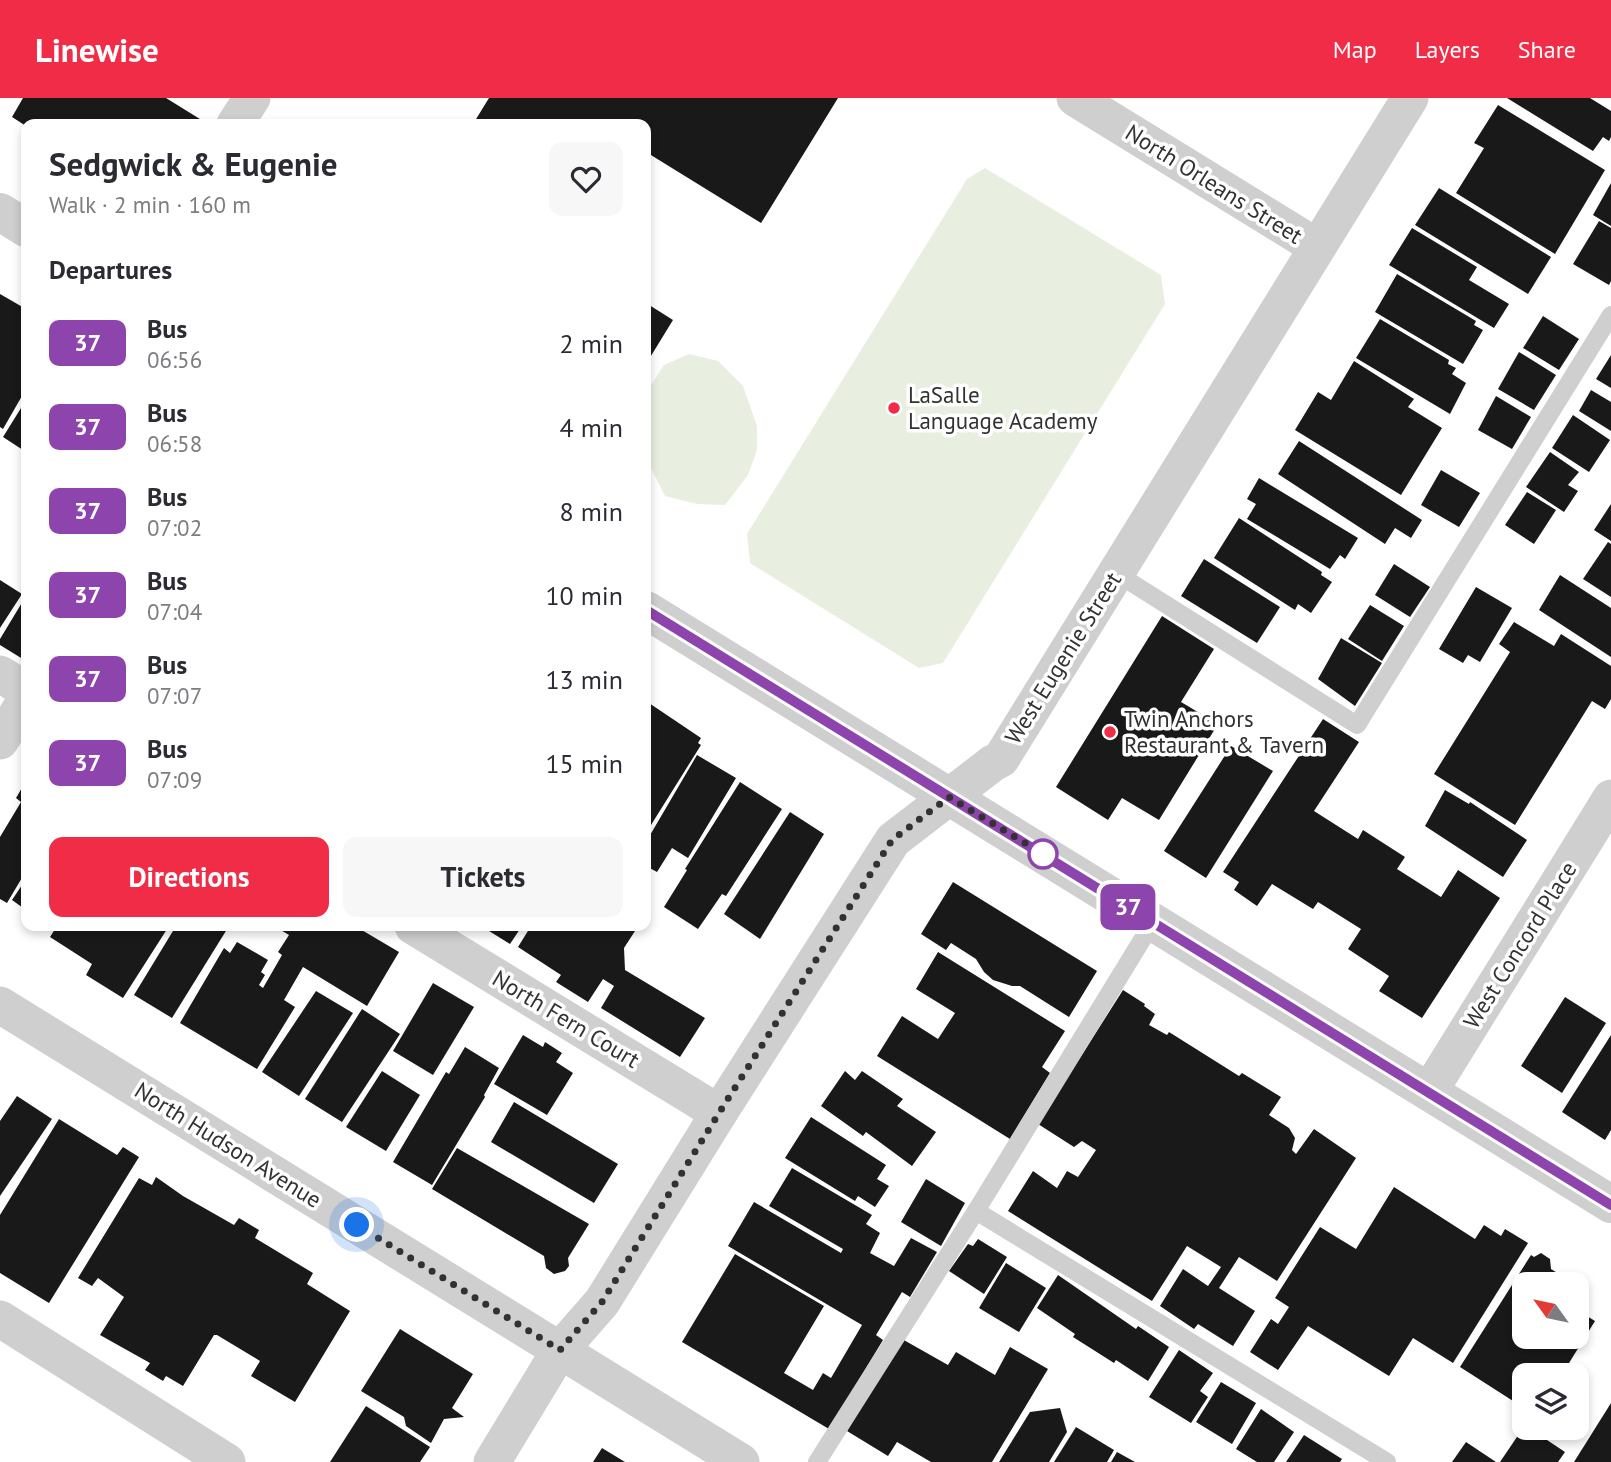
<!DOCTYPE html>
<html lang="en">
<head>
<meta charset="utf-8">
<style>
  body { margin:0; font-family:"PT Sans",sans-serif; background:#f7f7f7; color:#2b2b33; height:100vh; display:flex; flex-direction:column; font-size:26px; white-space:nowrap }
  * { box-sizing:border-box; margin:0 }
  p { font-size:23px; color:#7c7c81 }
  .icon { flex:none; width:38px; height:38px; fill:none; stroke:currentColor; stroke-width:2; stroke-linecap:round; stroke-linejoin:round }
  .map { position:relative; flex:1; overflow:hidden }
  .sheet { position:absolute; left:21px; top:21px; width:630px; height:812px; display:flex; flex-direction:column; background:#fff; border-radius:14px; box-shadow:0 4px 10px #0003 }
  .sheet>* { flex:none }
  .badge { padding:0 14px; border-radius:10px; font-size:24px; line-height:46px }
  .needle { width:46px; rotate:303deg }
  .controls { position:absolute; left:1512px; top:1174px; display:grid; gap:14px }
  .controls a { display:grid; place-items:center; width:77px; height:77px; border-radius:14px; background:#fff; box-shadow:0 4px 10px #0003; font-size:35px }
  .you { position:absolute; width:35px; height:35px; margin:-18px; border:5px solid #fff; border-radius:50%; background:#1a73e8; box-shadow:0 0 0 10px #1a73e833 }
  .map>.badge { position:absolute; translate:-50% -50%; box-shadow:0 0 0 4px #fff }
  h2 { padding:0 28px; font-size:26px; line-height:63px }
  .round { display:grid; place-items:center; flex:none; width:74px; height:74px; border-radius:14px; background:#f7f7f7 }
  .headline { display:flex; align-items:center; justify-content:space-between; height:119px; padding:0 28px }
  h1 { font-size:33px; font-weight:700; line-height:52px }
  .action { display:flex; gap:14px; margin-top:auto; padding:14px 28px }
  .action a { flex:1; height:80px; border-radius:14px; background:#f12c47; color:#fff; font-size:28px; font-weight:700; line-height:80px; text-align:center }
  .action a+a { background:#f7f7f7; color:#2b2b33 }
  ul { padding:0; list-style:none }
  li { display:flex; align-items:center; gap:21px; height:84px; padding:0 28px }
  li div { flex:1 }
  li b { display:block; font-size:26px }
  li em { font-style:normal }
  li .badge { min-width:77px; font-weight:700; text-align:center }
  header { display:flex; align-items:center; gap:42px; box-sizing:border-box; height:98px; padding:0 35px; background:#f12c47; color:#fff }
  header strong { font-size:33px }
  nav { display:flex; gap:38px; margin-inline-start:auto; font-size:24px }
  .map>svg:first-child { display:block }
  .green { fill:#e9efe0 }
  .building { fill:#191919 }
  .lines { fill:none; stroke-linecap:round; stroke-linejoin:round }
  .service { stroke:#cfcfcf; stroke-width:18 }
  .minor { stroke:#cfcfcf; stroke-width:37 }
  .tertiary { stroke:#cfcfcf; stroke-width:38 }
  .line-casing { stroke:#fff; stroke-width:16 }
  .line { stroke:#8e44ad; stroke-width:10 }
  .walk { stroke:#323232; stroke-width:7; stroke-dasharray:0 12.6 }
  .poi-dot { fill:#f12c47; stroke:#fff; stroke-width:2.5 }
  .stop-dot { fill:#fff; stroke:#8e44ad; stroke-width:3.5 }
  .labels { text-anchor:middle; stroke-width:7; stroke-linejoin:round; paint-order:stroke }
  .street-label { font-size:23px; fill:#323232; stroke:#fff }
  .poi-label { font-size:23px; fill:#323232; stroke:#fff; text-anchor:start }
</style>
</head>
<body>
<header>
<strong>Linewise</strong>
<nav><a>Map</a><a>Layers</a><a>Share</a></nav>
</header>
<div class="map">
<svg width="1611" height="1364" viewBox="0 0 1611 1364">
  <rect width="100%" height="100%" fill="#fff"/>
  <g class="green">
    <polygon points="985,70 1161,177 1165,206 943,565 919,570 750,465 747,436 967,81"/>
    <polygon points="689,256 718,263 743,288 757,328 757,352 748,377 725,407 697,406 665,398 649,366 646,350 646,295 664,267"/>
  </g>
  <g class="building">
    <polygon points="23,0 166,0 208,26 26,26 26,28 12,19"/>
    <polygon points="489,0 838,0 761,125 646,54 646,26 473,26"/>
    <polygon points="1507,0 1590,0 1611,13 1611,39 1609,43 1603,39 1593,53"/>
    <polygon points="1498,7 1605,72 1555,156 1456,95 1484,50 1474,45"/>
    <polygon points="1611,85 1611,128 1593,117"/>
    <polygon points="1439,90 1551,159 1528,196 1415,127"/>
    <polygon points="1599,123 1611,130 1611,183 1609,187 1573,166"/>
    <polygon points="1412,130 1477,169 1469,182 1509,206 1494,230 1389,167"/>
    <polygon points="1397,176 1476,223 1474,227 1483,232 1463,266 1375,214"/>
    <polygon points="0,196 26,211 26,291 3,331 0,329"/>
    <polygon points="646,205 673,222 646,266"/>
    <polygon points="1543,218 1579,241 1559,272 1523,250"/>
    <polygon points="1380,221 1449,262 1448,266 1456,270 1452,276 1466,285 1450,316 1356,260"/>
    <polygon points="1519,254 1556,277 1534,312 1498,291"/>
    <polygon points="1611,257 1611,290 1596,281"/>
    <polygon points="1354,263 1414,301 1408,309 1442,330 1401,397 1295,332 1318,294 1331,302"/>
    <polygon points="1591,292 1611,304 1611,333 1579,313"/>
    <polygon points="1496,298 1531,319 1512,351 1478,332"/>
    <polygon points="26,302 26,354 3,339"/>
    <polygon points="1573,317 1610,342 1589,374 1552,350"/>
    <polygon points="1299,343 1422,422 1411,440 1395,430 1385,446 1278,376"/>
    <polygon points="1550,354 1579,374 1568,387 1578,393 1564,414 1526,389"/>
    <polygon points="1441,372 1480,395 1459,429 1421,407"/>
    <polygon points="1259,380 1358,440 1345,461 1340,457 1330,471 1247,421 1256,406 1247,401"/>
    <polygon points="1527,394 1556,412 1534,446 1505,427"/>
    <polygon points="1611,406 1611,443 1594,432"/>
    <polygon points="1239,420 1322,474 1321,477 1332,484 1311,515 1298,506 1295,512 1214,460"/>
    <polygon points="1608,444 1611,446 1611,499 1583,481"/>
    <polygon points="1204,461 1280,509 1257,545 1181,498"/>
    <polygon points="1394,466 1430,489 1410,519 1375,497"/>
    <polygon points="1560,477 1611,510 1611,559 1539,512"/>
    <polygon points="0,482 22,496 0,530"/>
    <polygon points="1476,489 1512,510 1480,564 1468,557 1463,565 1439,551"/>
    <polygon points="26,498 26,563 0,547 0,541"/>
    <polygon points="1370,507 1404,528 1382,563 1348,541"/>
    <polygon points="1162,518 1214,551 1181,604 1218,626 1159,722 1122,700 1108,722 1056,689"/>
    <polygon points="1514,524 1554,548 1561,536 1611,568 1611,601 1605,611 1592,603 1515,727 1434,676 1510,554 1499,546"/>
    <polygon points="1341,540 1382,565 1355,608 1318,581"/>
    <polygon points="646,603 701,640 698,645 701,647 646,735"/>
    <polygon points="1323,621 1359,644 1314,713 1358,741 1363,732 1405,759 1397,771 1441,799 1458,772 1500,800 1422,920 1379,893 1389,878 1348,851 1361,831 1318,804 1313,811 1272,786 1257,808 1234,792 1239,784 1223,774"/>
    <polygon points="1231,648 1273,673 1206,780 1164,753"/>
    <polygon points="697,657 736,680 688,760 672,750 657,774 646,768 646,744"/>
    <polygon points="26,683 26,773 7,805 0,801 0,739 21,704 16,700"/>
    <polygon points="740,684 782,711 726,798 722,796 698,831 664,809 687,772 685,771"/>
    <polygon points="1445,692 1469,706 1470,704 1527,742 1503,779 1425,728"/>
    <polygon points="790,714 824,736 760,841 724,816"/>
    <polygon points="26,781 26,812 12,802"/>
    <polygon points="953,784 1097,873 1069,919 1020,888 1012,888 993,882 984,874 976,861 951,845 946,852 921,836"/>
    <polygon points="57,828 169,828 123,900 86,877 92,866 50,839"/>
    <polygon points="176,828 229,828 172,920 134,897"/>
    <polygon points="274,828 355,828 399,854 367,908 303,869 284,902 295,909 257,971 180,925 224,850 230,855 237,844 268,862 261,874 265,877 259,887 263,890 282,857 278,854 289,837"/>
    <polygon points="481,828 522,828 510,846"/>
    <polygon points="531,828 626,828 635,833 624,850 625,872 705,920 680,959 601,910 614,888 603,881 588,904 556,884 561,877 518,849"/>
    <polygon points="938,854 1065,933 1042,969 1050,975 1010,1041 877,958 902,918 938,941 955,915 916,891"/>
    <polygon points="433,885 474,909 433,977 393,953"/>
    <polygon points="1123,892 1145,906 1144,908 1155,916 1149,927 1167,937 1169,934 1239,978 1242,975 1281,999 1269,1017 1289,1030 1295,1040 1292,1052 1296,1056 1314,1031 1356,1060 1277,1183 1239,1159 1219,1190 1255,1213 1233,1248 1198,1226 1194,1231 1160,1208 1183,1171 1208,1188 1221,1169 1187,1148 1152,1203 1008,1113 1033,1073 1057,1090 1067,1073 1078,1079 1096,1052 1082,1043 1074,1049 1038,1026"/>
    <polygon points="316,893 353,915 299,998 262,974"/>
    <polygon points="1565,899 1606,925 1562,995 1521,968"/>
    <polygon points="362,911 400,936 342,1024 305,1001"/>
    <polygon points="523,937 543,949 545,944 562,955 556,964 573,975 547,1017 494,986"/>
    <polygon points="1611,937 1611,1032 1605,1042 1562,1014"/>
    <polygon points="465,949 499,970 484,997 485,999 432,1087 393,1064 446,974 449,976"/>
    <polygon points="382,973 420,997 386,1053 346,1029"/>
    <polygon points="845,973 855,982 862,973 903,1001 897,1008 936,1034 912,1068 866,1034 863,1038 821,1008"/>
    <polygon points="17,998 52,1021 0,1098 0,1023"/>
    <polygon points="514,1004 618,1066 594,1105 491,1044"/>
    <polygon points="811,1019 886,1067 877,1081 889,1088 875,1109 858,1098 855,1103 785,1060"/>
    <polygon points="59,1021 117,1057 123,1049 139,1059 49,1205 0,1175 0,1117"/>
    <polygon points="457,1050 589,1126 568,1160 569,1168 565,1173 554,1176 546,1170 544,1158 432,1091"/>
    <polygon points="792,1070 872,1117 866,1126 880,1135 870,1155 894,1168 911,1140 937,1154 910,1199 902,1194 876,1237 883,1242 829,1331 682,1244 735,1156 824,1208 784,1275 813,1292 823,1275 831,1280 862,1227 728,1148 754,1104 841,1155 843,1151 769,1108"/>
    <polygon points="156,1079 183,1098 234,1127 239,1120 259,1132 255,1140 313,1175 307,1186 350,1213 295,1304 251,1278 260,1263 217,1237 214,1237 183,1288 166,1278 163,1283 145,1272 150,1265 100,1237 124,1199 98,1180 92,1188 78,1180 139,1080 152,1087"/>
    <polygon points="926,1081 965,1105 941,1148 901,1124"/>
    <polygon points="1394,1089 1475,1141 1484,1127 1501,1138 1505,1131 1528,1145 1453,1265 1413,1240 1389,1278 1308,1228 1278,1272 1250,1254 1271,1221 1278,1226 1289,1209 1275,1200 1320,1129 1356,1151"/>
    <polygon points="978,1141 1007,1159 984,1196 949,1173 968,1146 973,1148"/>
    <polygon points="1541,1155 1550,1161 1551,1171 1567,1181 1563,1186 1524,1186 1524,1239 1577,1239 1577,1212 1595,1223 1561,1278 1524,1278 1524,1310 1460,1269 1531,1157 1534,1159"/>
    <polygon points="1006,1165 1046,1190 1019,1234 979,1210"/>
    <polygon points="1058,1177 1136,1231 1138,1228 1169,1249 1148,1283 1116,1262 1114,1265 1073,1239 1075,1236 1037,1210"/>
    <polygon points="400,1231 473,1276 452,1310 464,1319 444,1321 431,1345 406,1328 404,1319 361,1293"/>
    <polygon points="902,1241 948,1267 956,1254 995,1277 1010,1249 1048,1271 992,1364 931,1364 897,1344 888,1358 847,1333"/>
    <polygon points="1179,1252 1213,1275 1200,1293 1208,1299 1191,1325 1149,1299"/>
    <polygon points="1221,1284 1256,1305 1232,1346 1196,1324"/>
    <polygon points="1611,1305 1611,1364 1574,1364"/>
    <polygon points="366,1308 430,1349 420,1364 330,1364"/>
    <polygon points="1060,1310 1067,1334 1049,1364 999,1364 1030,1314"/>
    <polygon points="1261,1311 1294,1334 1274,1364 1257,1364 1236,1351"/>
    <polygon points="1076,1329 1114,1352 1107,1364 1054,1364"/>
    <polygon points="1523,1330 1529,1330 1565,1354 1558,1364 1500,1364"/>
    <polygon points="1304,1337 1342,1361 1340,1364 1286,1364"/>
    <polygon points="1466,1344 1496,1364 1452,1364"/>
    <polygon points="602,1350 625,1364 593,1364"/>
    <polygon points="1117,1354 1135,1364 1111,1364"/>
  </g>
  <g class="lines">
    <g class="service">
      <polyline points="1116,475 1357,627 1611,217"/>
      <polyline points="976,1113 1387,1364"/>
      <polyline points="817,1364 976,1113 1153,824"/>
    </g>
    <g class="minor">
      <polyline points="1075,0 1317,149"/>
      <polyline points="235,26 252,0"/>
      <polyline points="0,576 26,592"/>
      <polyline points="0,643 26,602"/>
      <polyline points="413,828 719,1015"/>
      <polyline points="0,907 741,1364"/>
      <polyline points="1429,994 1611,700"/>
      <polyline points="0,1221 227,1364"/>
      <polyline points="492,1364 560,1252 602,1204 719,1015 893,742 993,665 1001,661 1410,0"/>
    </g>
    <g class="tertiary">
      <polyline points="0,114 26,130"/>
      <polyline points="646,512 1611,1106"/>
    </g>
  </g>
  <g class="lines">
    <defs>
      <polyline id="line" points="646,512 1611,1107"/>
    </defs>
    <use href="#line" class="line-casing"/>
    <use href="#line" class="line"/>
    <polyline class="walk" points="357,1127 560,1252 602,1204 719,1015 892,742 949,699 1043,756"/>
  </g>
  <g class="poi-dot">
    <circle cx="894" cy="310" r="7"/>
    <circle cx="1110" cy="634" r="7"/>
  </g>
  <circle class="stop-dot" cx="1043" cy="756" r="14"/>
  <g class="labels">
    <g class="street-label">
      <text transform="translate(1214 86) rotate(32)" y="8">North Orleans Street</text>
      <text transform="translate(1063 560) rotate(-58)" y="8">West Eugenie Street</text>
      <text transform="translate(1520 847) rotate(-58)" y="8">West Concord Place</text>
      <text transform="translate(566 921) rotate(31)" y="8">North Fern Court</text>
      <text transform="translate(228 1047) rotate(32)" y="8">North Hudson Avenue</text>
    </g>
    <g class="poi-label">
      <text x="908" y="305">LaSalle<tspan x="908" dy="26">Language Academy</tspan></text>
      <text x="1124" y="629">Twin Anchors<tspan x="1124" dy="26">Restaurant &amp; Tavern</tspan></text>
    </g>
  </g>
</svg>
<div class="controls">
<a><svg class="needle" viewBox="-14 -14 28 28"><path d="M0-13l5 13h-10z" fill="#e53935"/><path d="M0 13l5-13h-10z" fill="#7c7c81"/></svg></a>
<a><svg class="icon" aria-label="layers" viewBox="0 0 24 24"><path d="M12 4l9 5-9 5-9-5zM3 14l9 5 9-5"/></svg></a>
</div>
<div class="you" style="left:357px;top:1127px"></div>
<b class="badge" style="left:1128px;top:809px;background:#8e44ad;color:#fff">37</b>
<section class="sheet">
<div class="headline"><div><h1>Sedgwick &amp; Eugenie</h1><p>Walk · 2 min · 160 m</p></div><a class="round"><svg class="icon" aria-label="heart" viewBox="0 0 24 24"><path d="M12 20l-8-8c-3-5 5-10 8-4 3-6 11-1 8 4z"/></svg></a></div>
<h2>Departures</h2>
<ul>
<li><span class="badge" style="background:#8e44ad;color:#fff">37</span><div><b>Bus</b><p>06:56</p></div><em>2 min</em></li>
<li><span class="badge" style="background:#8e44ad;color:#fff">37</span><div><b>Bus</b><p>06:58</p></div><em>4 min</em></li>
<li><span class="badge" style="background:#8e44ad;color:#fff">37</span><div><b>Bus</b><p>07:02</p></div><em>8 min</em></li>
<li><span class="badge" style="background:#8e44ad;color:#fff">37</span><div><b>Bus</b><p>07:04</p></div><em>10 min</em></li>
<li><span class="badge" style="background:#8e44ad;color:#fff">37</span><div><b>Bus</b><p>07:07</p></div><em>13 min</em></li>
<li><span class="badge" style="background:#8e44ad;color:#fff">37</span><div><b>Bus</b><p>07:09</p></div><em>15 min</em></li>
</ul>
<div class="action"><a>Directions</a><a>Tickets</a></div>
</section>
</div>
</body>
</html>
